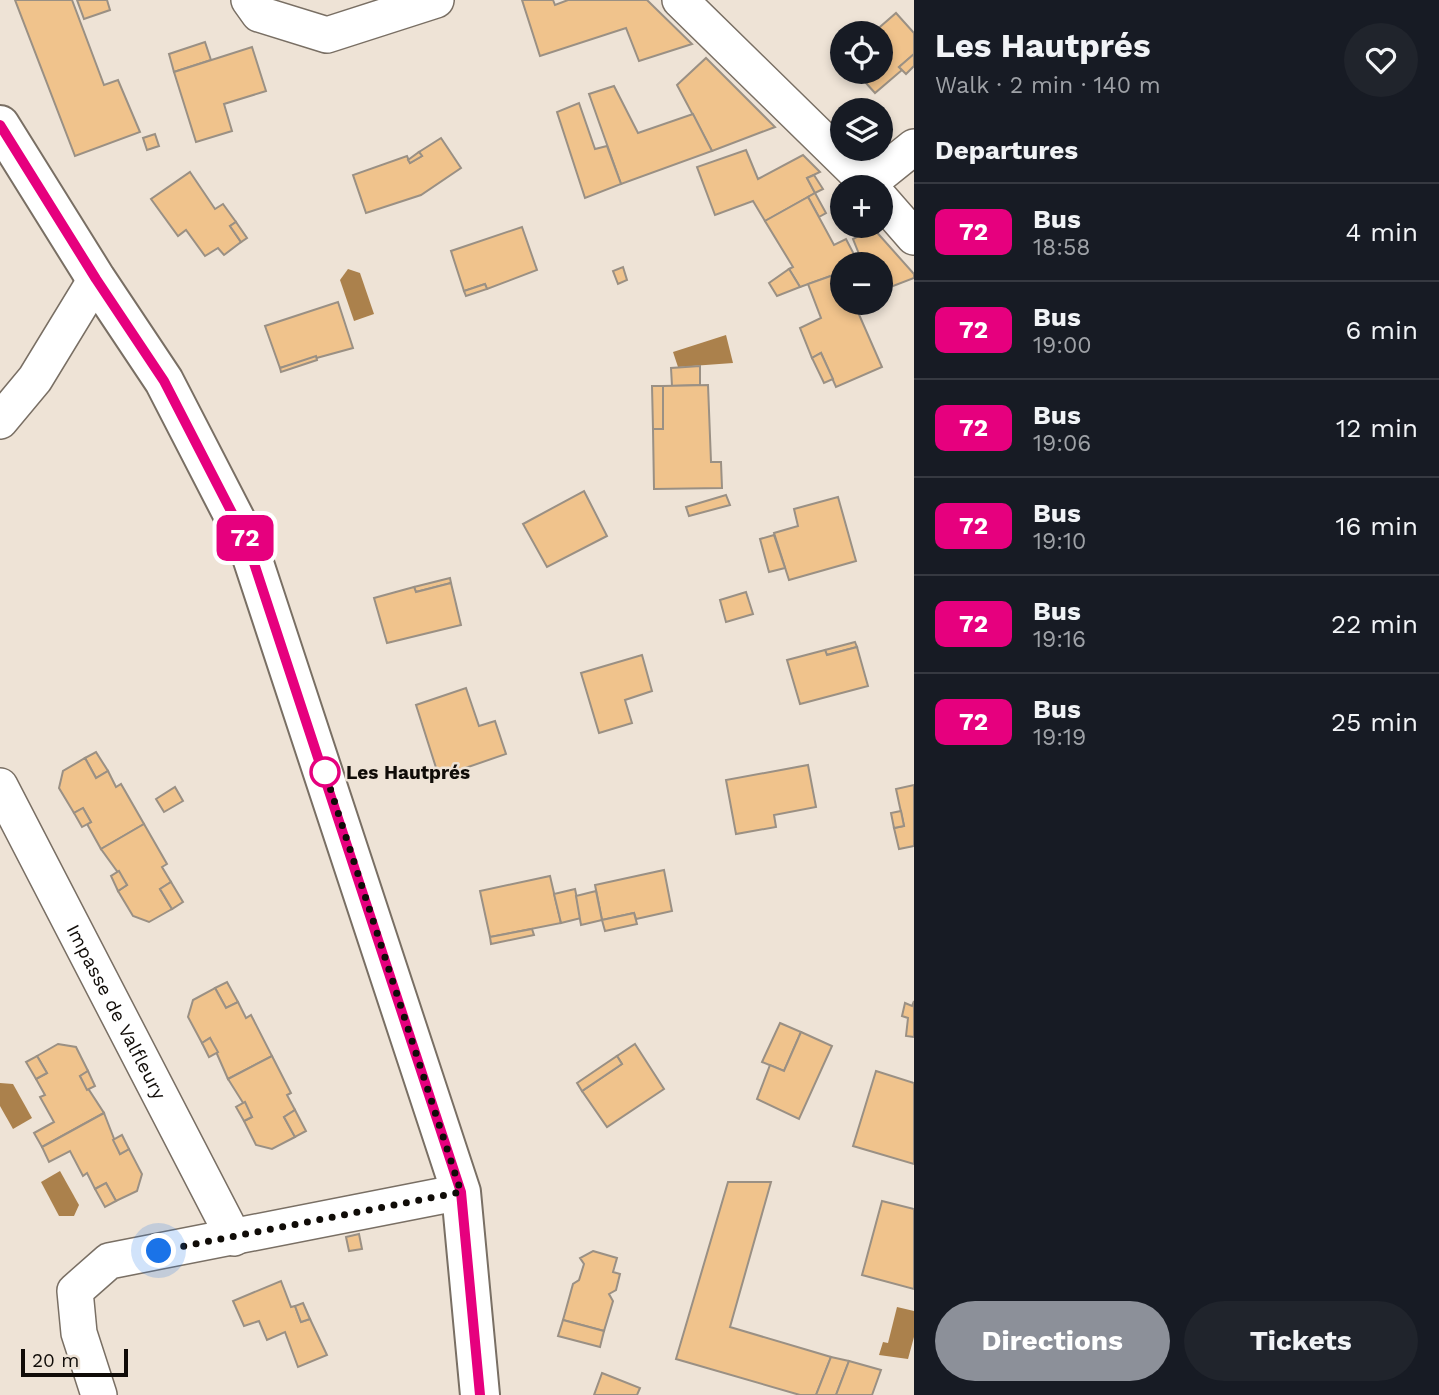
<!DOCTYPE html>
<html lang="en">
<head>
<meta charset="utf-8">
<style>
  body { margin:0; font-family:"Work Sans",sans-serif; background:#20242c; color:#f1f3f6; height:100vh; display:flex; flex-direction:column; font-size:26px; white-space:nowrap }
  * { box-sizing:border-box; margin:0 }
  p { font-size:23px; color:#9ea1a6 }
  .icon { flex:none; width:38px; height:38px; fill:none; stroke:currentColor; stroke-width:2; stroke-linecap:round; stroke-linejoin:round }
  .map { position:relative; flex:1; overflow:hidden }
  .side { display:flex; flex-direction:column; background:#171b24; width:525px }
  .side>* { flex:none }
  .badge { padding:0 14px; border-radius:10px; font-size:24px; line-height:46px }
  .tools { position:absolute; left:830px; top:21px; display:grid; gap:14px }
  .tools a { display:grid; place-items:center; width:63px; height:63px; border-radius:50%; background:#171b24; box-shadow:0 4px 10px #0003; font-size:35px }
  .scale { position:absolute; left:21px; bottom:18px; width:107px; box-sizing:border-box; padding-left:7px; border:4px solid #100c08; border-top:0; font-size:19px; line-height:24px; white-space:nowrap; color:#100c08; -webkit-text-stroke:5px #eee3d6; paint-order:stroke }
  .you { position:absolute; width:35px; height:35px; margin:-18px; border:5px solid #fff; border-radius:50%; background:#1a73e8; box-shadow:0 0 0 10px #1a73e833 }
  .map>.badge { position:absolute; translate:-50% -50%; box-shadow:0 0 0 4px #fff }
  h2 { padding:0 21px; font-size:26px; line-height:63px }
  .round { display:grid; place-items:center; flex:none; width:74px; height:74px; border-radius:37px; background:#20242c }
  .summary { display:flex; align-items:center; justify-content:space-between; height:119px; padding:0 21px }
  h1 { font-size:33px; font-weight:700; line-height:52px }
  .button { display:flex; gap:14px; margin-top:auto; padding:14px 21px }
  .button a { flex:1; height:80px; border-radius:42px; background:#8c9099; color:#fff; font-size:28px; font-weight:700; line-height:80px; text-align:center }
  .button a+a { background:#20242c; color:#f1f3f6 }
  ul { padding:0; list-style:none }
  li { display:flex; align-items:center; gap:21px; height:98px; padding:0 21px; border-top:2px solid #363941 }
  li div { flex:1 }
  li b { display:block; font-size:26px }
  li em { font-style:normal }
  li .badge { min-width:77px; font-weight:700; text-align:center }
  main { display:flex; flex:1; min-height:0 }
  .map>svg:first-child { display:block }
  .water { fill:#ab814c }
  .building { fill:#f0c38c; stroke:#9a9084; stroke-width:2 }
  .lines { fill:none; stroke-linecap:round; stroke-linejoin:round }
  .minor-casing { stroke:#796f64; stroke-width:38 }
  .major-casing { stroke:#796f64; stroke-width:42 }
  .minor { stroke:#fff; stroke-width:35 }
  .major { stroke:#fff; stroke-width:38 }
  .line-casing { stroke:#fff; stroke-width:16 }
  .line { stroke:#e6007e; stroke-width:10 }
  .walk { stroke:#100c08; stroke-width:7; stroke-dasharray:0 12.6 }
  .stop-dot { fill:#fff; stroke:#e6007e; stroke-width:3.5 }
  .labels { text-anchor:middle; stroke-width:5; stroke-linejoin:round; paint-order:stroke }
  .stop-label { font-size:19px; font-weight:bold; fill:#100c08; stroke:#eee3d6; text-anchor:start }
  .street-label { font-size:19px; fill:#100c08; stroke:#eee3d6 }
</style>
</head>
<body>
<main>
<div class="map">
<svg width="914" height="1395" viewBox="0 0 914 1395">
  <rect width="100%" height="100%" fill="#eee3d6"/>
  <g class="water">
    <polygon points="348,269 360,273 374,314 354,321 340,280"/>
    <polygon points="726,335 733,363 678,367 673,352"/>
    <polygon points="0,1083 13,1084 32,1118 13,1129 0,1106"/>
    <polygon points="60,1171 79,1205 74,1216 59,1216 41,1182"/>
    <polygon points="897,1307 914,1311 914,1337 908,1359 879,1355 883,1342 888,1343"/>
  </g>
  <g class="building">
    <polygon points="15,0 72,0 104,85 118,80 140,132 75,156"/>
    <polygon points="77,0 107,0 110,10 84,19"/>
    <polygon points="522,0 553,0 555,5 568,0 647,0 692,44 639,61 626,28 540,56"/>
    <polygon points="896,13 914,33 914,54 899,67 902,70 875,93 856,72 880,72 880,33 873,33"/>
    <polygon points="205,42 211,60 174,72 169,54"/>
    <polygon points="252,47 266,91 224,104 232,131 196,142 174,72"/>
    <polygon points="914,54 914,66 906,74 899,67"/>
    <polygon points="706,58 775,127 712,151 677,85"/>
    <polygon points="614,86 638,133 693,114 712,151 621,184 589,94"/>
    <polygon points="579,103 595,149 607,146 621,184 585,198 557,112"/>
    <polygon points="155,134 159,146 147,150 143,138"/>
    <polygon points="441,138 461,168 421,195 366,213 353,175 407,156 410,163 422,156 419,152"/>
    <polygon points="746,150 758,179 803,155 820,172 807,178 815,193 765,221 753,201 715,215 697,167"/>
    <polygon points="419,152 422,156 410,163 408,160"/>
    <polygon points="190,172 215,209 223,204 236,222 230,226 241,242 224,255 218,248 205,256 186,230 178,236 151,199"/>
    <polygon points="814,175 823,189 815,193 807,178"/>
    <polygon points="815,193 826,213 819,217 808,197"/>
    <polygon points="808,197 834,245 846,239 859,264 842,264 842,272 800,287 789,269 793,267 765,221"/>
    <polygon points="236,222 247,238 241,242 230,226"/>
    <polygon points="522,227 537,270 487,289 485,284 464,291 451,251"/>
    <polygon points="873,228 914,274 914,278 880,291 880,264 863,264 853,239"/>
    <polygon points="623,267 627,280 618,284 613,271"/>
    <polygon points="789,269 800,287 777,296 769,283"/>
    <polygon points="842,272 842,303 854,303 882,367 836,387 821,353 812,358 800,328 821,318 808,284"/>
    <polygon points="485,284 487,289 466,296 464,291"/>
    <polygon points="338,302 353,348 280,368 265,326"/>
    <polygon points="854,303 875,303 858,310"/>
    <polygon points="821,353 833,379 824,383 812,358"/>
    <polygon points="316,356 317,360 281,372 280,368"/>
    <polygon points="700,366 700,385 672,386 671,368"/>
    <polygon points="708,385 711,462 721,462 722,488 654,489 653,429 663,429 663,386"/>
    <polygon points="652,386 663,386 663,429 653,429"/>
    <polygon points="584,491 607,536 547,567 523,524"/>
    <polygon points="726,495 730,505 689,516 686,507"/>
    <polygon points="838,497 856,561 789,580 774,533 798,526 794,509"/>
    <polygon points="774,535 785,568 769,572 760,539"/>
    <polygon points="450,578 451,583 416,592 414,587"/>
    <polygon points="451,583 461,625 387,643 374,598 414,587 416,592"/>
    <polygon points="746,592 753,614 726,622 720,600"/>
    <polygon points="855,642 857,647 827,655 825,650"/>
    <polygon points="857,647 868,686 800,704 787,660 825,650 827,655"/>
    <polygon points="642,655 652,691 625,700 632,723 599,733 581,673"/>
    <polygon points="466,688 479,726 495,721 506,754 439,777 416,705"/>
    <polygon points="96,752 108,771 96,778 85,758"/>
    <polygon points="85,758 96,778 108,771 116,787 121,784 144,824 101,849 87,824 91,822 83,808 74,813 59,788 63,771"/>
    <polygon points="808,765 816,807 774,815 776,827 736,834 726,780"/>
    <polygon points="914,785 914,846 899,849 894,828 904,826 896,789"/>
    <polygon points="175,787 183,801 164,812 156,799"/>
    <polygon points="83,808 91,822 82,827 74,813"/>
    <polygon points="901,811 904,826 894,828 891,813"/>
    <polygon points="144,824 167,864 162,867 171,882 160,889 172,909 149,922 133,916 118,891 127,885 101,849"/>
    <polygon points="664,870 672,911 636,919 634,913 602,920 595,885"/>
    <polygon points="119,871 127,885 118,891 111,876"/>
    <polygon points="550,876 561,923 490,937 480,891"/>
    <polygon points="171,882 183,902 172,909 160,889"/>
    <polygon points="575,889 581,918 561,923 554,894"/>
    <polygon points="596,891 602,920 581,925 576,896"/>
    <polygon points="634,913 637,924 605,931 602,920"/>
    <polygon points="532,929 534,935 491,944 490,937"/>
    <polygon points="227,982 238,1002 226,1008 215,988"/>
    <polygon points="215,988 226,1008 238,1002 246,1018 251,1015 272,1056 228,1079 210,1038 202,1043 188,1017 193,1000"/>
    <polygon points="914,1001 914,1037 906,1036 908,1018 902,1016 905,1003 912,1006"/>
    <polygon points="780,1023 801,1032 784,1071 762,1062"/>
    <polygon points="801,1032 832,1046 799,1119 757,1099 770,1065 784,1071"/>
    <polygon points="210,1038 218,1052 209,1057 202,1043"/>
    <polygon points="58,1044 76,1047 88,1071 80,1076 104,1113 42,1147 34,1133 54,1122 40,1097 45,1095 36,1079 47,1073 37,1056"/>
    <polygon points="635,1044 664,1089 607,1127 582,1091 622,1064 617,1056"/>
    <polygon points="37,1056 47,1073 36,1079 26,1062"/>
    <polygon points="272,1056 291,1093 287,1095 295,1110 284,1117 295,1137 272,1149 256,1145 244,1121 252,1117 228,1079"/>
    <polygon points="617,1056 622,1064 582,1091 577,1083"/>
    <polygon points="88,1071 95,1086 87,1090 80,1076"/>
    <polygon points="876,1071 914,1083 914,1164 853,1146"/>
    <polygon points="245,1102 252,1117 244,1121 236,1107"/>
    <polygon points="295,1110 306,1131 295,1137 284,1117"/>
    <polygon points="104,1113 120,1154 129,1149 142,1174 137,1191 116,1201 106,1183 95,1189 87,1173 83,1176 70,1151 49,1162 42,1147"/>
    <polygon points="122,1135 129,1149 120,1154 113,1140"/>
    <polygon points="728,1182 771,1182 730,1327 831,1357 816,1395 800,1395 676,1359"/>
    <polygon points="106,1183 116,1201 105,1207 95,1189"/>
    <polygon points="882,1201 914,1209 914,1289 862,1275"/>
    <polygon points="359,1234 362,1249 349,1251 346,1237"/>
    <polygon points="593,1251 617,1258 613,1272 620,1274 616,1290 609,1294 613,1301 604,1331 563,1320 573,1284 579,1280 584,1264 580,1258"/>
    <polygon points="281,1281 291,1307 295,1306 301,1322 310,1319 327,1355 298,1367 285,1332 267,1340 259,1321 244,1326 233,1301"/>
    <polygon points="303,1303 310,1319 301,1322 295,1306"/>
    <polygon points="563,1320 604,1331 600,1347 558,1336"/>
    <polygon points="831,1357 849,1361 836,1395 816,1395"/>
    <polygon points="849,1361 881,1370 872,1395 836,1395"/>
    <polygon points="602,1373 640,1388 637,1395 594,1395"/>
  </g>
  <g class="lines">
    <defs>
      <g id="minor">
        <polyline points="249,0 259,14 327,35 436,0"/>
        <polyline points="680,0 871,187"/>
        <polyline points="868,184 914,147"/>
        <polyline points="880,198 914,237"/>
        <polyline points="0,421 35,379 96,279"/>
        <path id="s1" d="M0 786 234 1238"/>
        <polyline points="99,1395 79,1333 75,1291 109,1261 461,1192"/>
      </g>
      <polyline id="major" points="0,125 96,279 164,381 247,542 461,1192 480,1395"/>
    </defs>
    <use href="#minor" class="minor-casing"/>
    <use href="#major" class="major-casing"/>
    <use href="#minor" class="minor"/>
    <use href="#major" class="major"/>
  </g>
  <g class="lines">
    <defs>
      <polyline id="line" points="0,125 96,279 164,381 247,542 461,1192 480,1395"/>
    </defs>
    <use href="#line" class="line-casing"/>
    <use href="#line" class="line"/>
    <polyline class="walk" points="159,1251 461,1192 322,763 325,772"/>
  </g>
  <circle class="stop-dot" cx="325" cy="772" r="14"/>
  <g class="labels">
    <g class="stop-label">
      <text x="346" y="779">Les Hautprés</text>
    </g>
    <g class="street-label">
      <text dy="7" stroke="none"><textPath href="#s1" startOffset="254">Impasse de Valfleury</textPath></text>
    </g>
  </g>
</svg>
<div class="tools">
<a><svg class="icon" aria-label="locate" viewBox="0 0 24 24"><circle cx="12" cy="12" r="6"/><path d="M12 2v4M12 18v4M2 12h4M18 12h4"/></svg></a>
<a><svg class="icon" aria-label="layers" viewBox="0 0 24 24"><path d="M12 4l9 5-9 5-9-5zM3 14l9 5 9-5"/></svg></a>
<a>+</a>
<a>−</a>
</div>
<div class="scale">20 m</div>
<div class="you" style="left:159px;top:1251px"></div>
<b class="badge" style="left:245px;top:538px;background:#e6007e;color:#fff">72</b>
</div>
<section class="side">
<div class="summary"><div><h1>Les Hautprés</h1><p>Walk · 2 min · 140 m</p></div><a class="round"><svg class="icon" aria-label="heart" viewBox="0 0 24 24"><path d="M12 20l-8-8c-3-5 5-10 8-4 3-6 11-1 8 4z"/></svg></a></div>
<h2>Departures</h2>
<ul>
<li><span class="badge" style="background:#e6007e;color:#fff">72</span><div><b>Bus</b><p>18:58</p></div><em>4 min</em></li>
<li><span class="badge" style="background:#e6007e;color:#fff">72</span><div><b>Bus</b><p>19:00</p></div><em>6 min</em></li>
<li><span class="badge" style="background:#e6007e;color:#fff">72</span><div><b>Bus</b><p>19:06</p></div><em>12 min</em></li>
<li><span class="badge" style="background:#e6007e;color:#fff">72</span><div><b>Bus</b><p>19:10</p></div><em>16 min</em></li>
<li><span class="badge" style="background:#e6007e;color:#fff">72</span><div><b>Bus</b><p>19:16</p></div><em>22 min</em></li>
<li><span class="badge" style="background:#e6007e;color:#fff">72</span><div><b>Bus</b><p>19:19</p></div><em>25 min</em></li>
</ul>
<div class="button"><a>Directions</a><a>Tickets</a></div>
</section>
</main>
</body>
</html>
